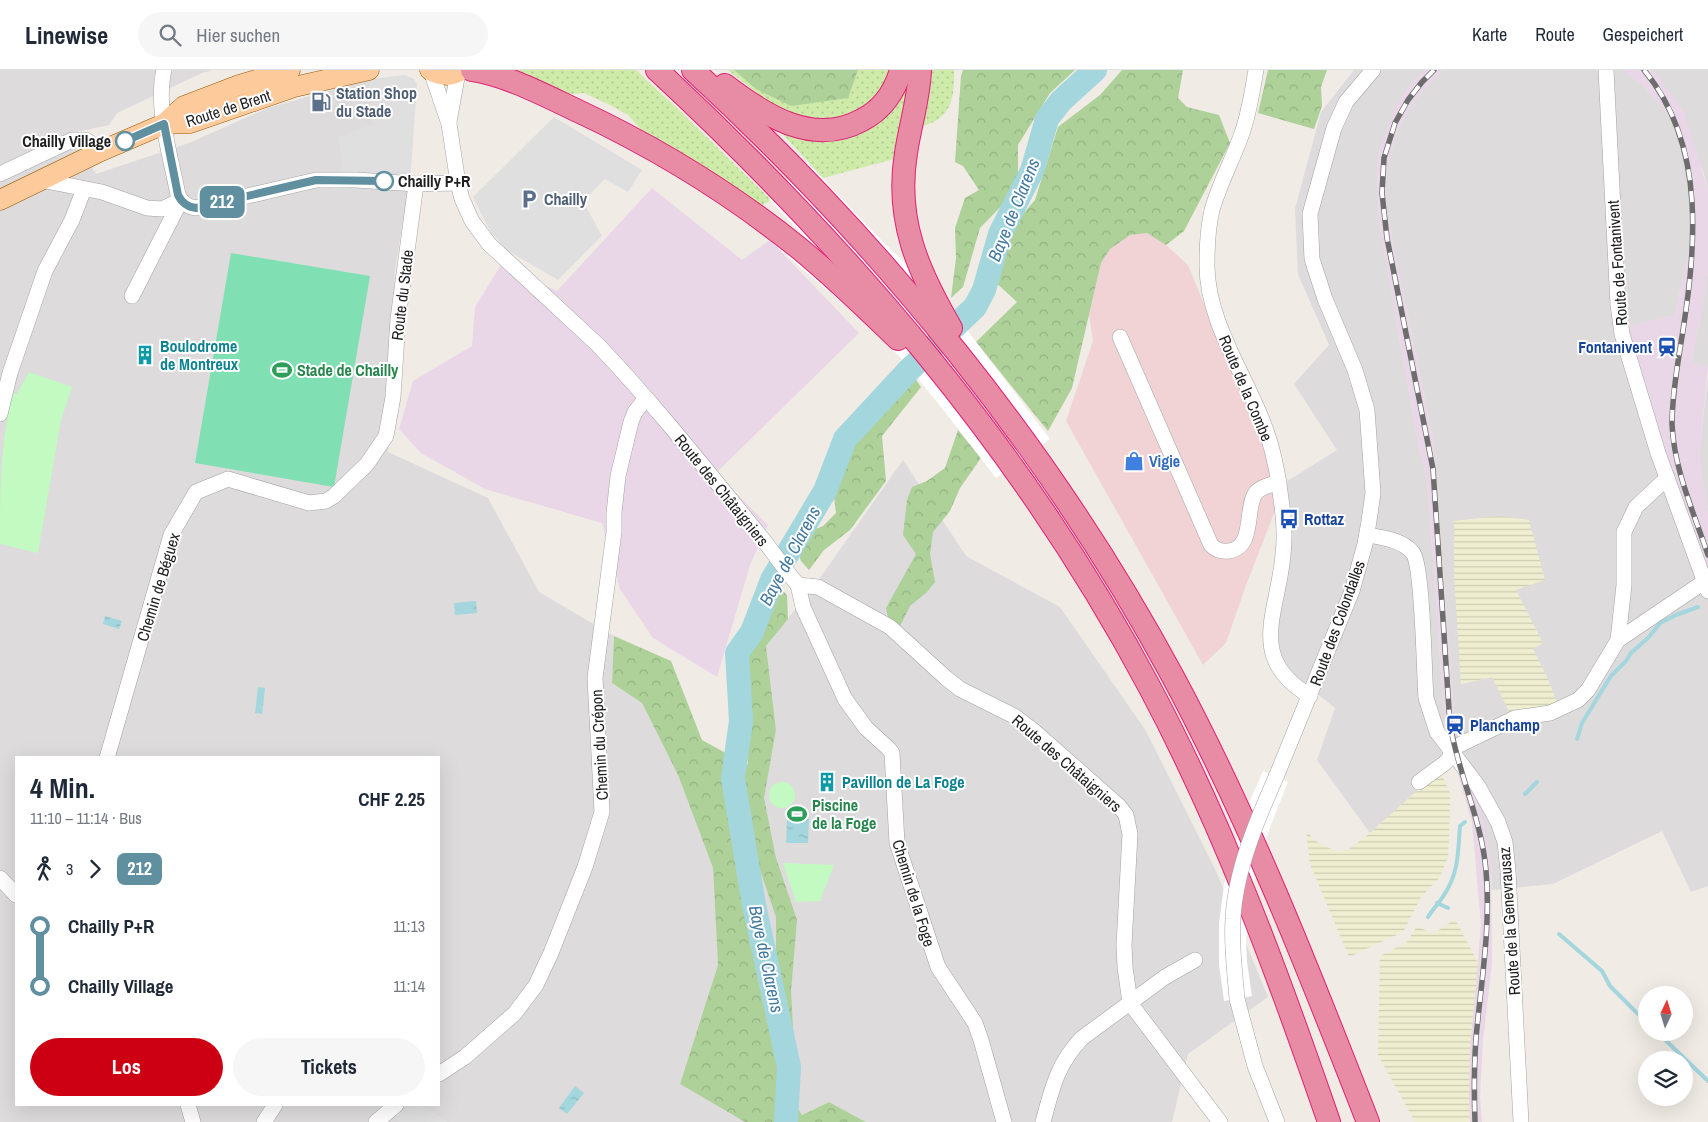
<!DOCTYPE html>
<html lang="de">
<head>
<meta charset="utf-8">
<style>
  body { margin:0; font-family:"Archivo Narrow",sans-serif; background:#f6f6f7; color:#1f2937; height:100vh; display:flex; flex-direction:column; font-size:19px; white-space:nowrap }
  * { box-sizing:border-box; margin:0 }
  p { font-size:16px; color:#747a83 }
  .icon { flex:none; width:28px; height:28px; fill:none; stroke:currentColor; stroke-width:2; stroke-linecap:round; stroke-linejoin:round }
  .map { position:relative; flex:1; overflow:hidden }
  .sheet { position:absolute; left:15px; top:686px; width:425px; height:350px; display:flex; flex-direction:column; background:#fff; border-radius:0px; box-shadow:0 5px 20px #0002 }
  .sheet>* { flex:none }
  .badge { padding:0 10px; border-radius:8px; font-size:18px; line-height:32px }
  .needle { width:32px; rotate:4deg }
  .fabs { position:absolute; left:1638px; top:916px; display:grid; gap:10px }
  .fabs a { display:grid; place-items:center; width:55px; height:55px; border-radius:50%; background:#fff; box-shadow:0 5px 20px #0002; font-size:25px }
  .map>.badge { position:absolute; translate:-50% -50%; box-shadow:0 0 0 2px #fff }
  .legs { display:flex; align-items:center; gap:8px; height:55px; padding:0 15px; font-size:16px }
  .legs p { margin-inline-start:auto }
  .head { display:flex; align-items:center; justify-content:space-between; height:85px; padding:0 15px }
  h1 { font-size:28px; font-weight:700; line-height:38px }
  .primary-button { display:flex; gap:10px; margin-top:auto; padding:10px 15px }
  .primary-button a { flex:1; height:58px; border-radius:30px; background:#cd0013; color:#fff; font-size:20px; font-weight:700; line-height:58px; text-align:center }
  .primary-button a+a { background:#f6f6f7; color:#1f2937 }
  ul { padding:0 15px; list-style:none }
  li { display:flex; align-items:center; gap:18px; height:60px; font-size:19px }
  li i { display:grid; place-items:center; width:8px; height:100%; margin:0 6px; background:currentColor }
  li i::after { content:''; width:12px; height:12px; margin:-6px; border:4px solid; border-radius:50%; background:#fff }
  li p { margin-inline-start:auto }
  li:first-child i { background:linear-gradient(#0000 50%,currentColor 0) }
  li:last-child i { background:linear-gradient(currentColor 50%,#0000 0) }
  header { display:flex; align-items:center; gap:30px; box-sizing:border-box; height:70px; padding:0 25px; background:#fff; border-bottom:1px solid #e0e1e3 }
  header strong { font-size:24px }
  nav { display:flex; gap:28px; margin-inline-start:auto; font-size:18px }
  .search { width:350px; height:45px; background:#f6f6f7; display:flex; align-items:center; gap:12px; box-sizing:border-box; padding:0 18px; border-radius:28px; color:#747a83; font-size:19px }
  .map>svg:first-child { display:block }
  .residential { fill:#dddbdc; fill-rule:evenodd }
  .commercial { fill:#f1d3d5 }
  .industrial { fill:#e9d6e7 }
  .farmland { fill:url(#farmland-rules) }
  .grass { fill:url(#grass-dots) }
  .forest { fill:url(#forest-crowns) }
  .park { fill:#c2fac1 }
  .pitch { fill:#81e0b3 }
  .parking { fill:#dfdfdf }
  .water { fill:url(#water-ripples) }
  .pier { fill:#fff }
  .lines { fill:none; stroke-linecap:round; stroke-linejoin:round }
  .stream { stroke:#a4d6de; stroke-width:4 }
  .river { stroke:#a4d6de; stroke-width:24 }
  .minor-casing { stroke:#a3a3a3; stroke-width:16 }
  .major-casing { stroke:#995800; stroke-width:21 }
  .highway-casing { stroke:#de2173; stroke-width:24 }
  .minor { stroke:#fff; stroke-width:15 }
  .major { stroke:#fdca9c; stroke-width:20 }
  .highway { stroke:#e88ba5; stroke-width:22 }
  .rail-casing { stroke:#6d6d6d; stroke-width:5.5 }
  .rail { stroke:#fff; stroke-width:4; stroke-dasharray:11; stroke-linecap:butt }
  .minor-bridge-casing { stroke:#a3a3a3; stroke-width:16; stroke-linecap:butt }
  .minor-bridge { stroke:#fff; stroke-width:15 }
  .line-1-casing { stroke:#fff; stroke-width:11 }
  .line-1 { stroke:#608fa0; stroke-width:8 }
  .stop-1-dot { fill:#fff; stroke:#608fa0; stroke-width:2.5 }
  .labels { text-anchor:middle; stroke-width:4; stroke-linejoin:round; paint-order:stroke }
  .service-label { font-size:16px; font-weight:bold; fill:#4e5e75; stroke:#fff; text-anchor:start }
  .street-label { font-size:16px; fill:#1f1f1f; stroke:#fff }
  .stop-label { font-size:16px; font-weight:bold; fill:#1f1f1f; stroke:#fff; text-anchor:end }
  .culture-label { font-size:16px; font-weight:bold; fill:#0d838f; stroke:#fff; text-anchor:start }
  .transit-label { font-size:16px; font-weight:bold; fill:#164399; stroke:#fff; text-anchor:start }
  .leisure-label { font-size:16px; font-weight:bold; fill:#27864d; stroke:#fff; text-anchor:start }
  .shop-label { font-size:16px; font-weight:bold; fill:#366cbe; stroke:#fff; text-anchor:start }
  .water-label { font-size:18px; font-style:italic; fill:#437aa0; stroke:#fff }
</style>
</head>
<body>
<header>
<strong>Linewise</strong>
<div class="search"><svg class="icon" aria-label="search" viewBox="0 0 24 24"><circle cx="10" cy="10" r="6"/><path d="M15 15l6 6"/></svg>Hier suchen</div>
<nav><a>Karte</a><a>Route</a><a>Gespeichert</a></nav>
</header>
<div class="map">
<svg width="1708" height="1052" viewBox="0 0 1708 1052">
  <defs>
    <pattern id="farmland-rules" width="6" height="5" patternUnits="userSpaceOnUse" patternTransform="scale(1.25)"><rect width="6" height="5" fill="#efeed0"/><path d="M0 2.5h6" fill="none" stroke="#ccccb2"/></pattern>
    <pattern id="grass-dots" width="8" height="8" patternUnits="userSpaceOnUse" patternTransform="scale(1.25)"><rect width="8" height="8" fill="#cfebaa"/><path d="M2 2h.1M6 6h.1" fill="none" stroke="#b1c992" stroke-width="1.8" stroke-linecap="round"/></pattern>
    <pattern id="forest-crowns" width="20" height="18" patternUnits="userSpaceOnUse" patternTransform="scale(1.25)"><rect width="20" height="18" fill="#aed099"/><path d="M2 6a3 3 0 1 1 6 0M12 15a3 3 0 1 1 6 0" fill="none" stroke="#95b283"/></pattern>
    <pattern id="water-ripples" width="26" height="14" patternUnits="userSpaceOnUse" patternTransform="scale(1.25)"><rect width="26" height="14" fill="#a4d6de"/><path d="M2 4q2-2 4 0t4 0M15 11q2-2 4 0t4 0" fill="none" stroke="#8db7be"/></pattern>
  </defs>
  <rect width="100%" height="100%" fill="#f0ebe5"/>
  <g class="residential">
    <path d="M0 0H213L202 3 117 43 109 55 72 63 96 104 189 73 268 38 370 9 373 54 343 102 411 100 395 200 388 382 488 428 539 522 614 566 612 613 642 633 678 705 713 798 718 895 680 1014 745 1052H0ZM16 688H439V1035H16Z"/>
    <polygon points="1354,0 1425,0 1410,15 1380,79 1377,98 1379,152 1418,373 1427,408 1445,659 1442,705 1430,709 1370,763 1317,690 1335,638 1284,597 1275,561 1286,412 1337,380 1294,314 1329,275 1298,204 1295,139 1321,42"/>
    <path d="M1443 0H1623L1643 16 1667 42 1693 99 1695 130 1693 161 1675 245 1629 256 1708 501V816L1691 822 1662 761 1553 814 1492 820 1491 789 1458 665 1454 643 1433 369 1388 149 1385 123 1388 92 1398 58 1416 28ZM1499 446 1516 520 1542 573 1532 579 1547 607 1558 635 1509 641 1492 607 1461 614 1454 452Z"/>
    <polygon points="1651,0 1708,0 1708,121 1703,101 1659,7"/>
    <polygon points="1708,202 1708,297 1692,292"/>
    <polygon points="1708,305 1708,446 1699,385"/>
    <polygon points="903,390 966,486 1060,537 1146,661 1216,801 1268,927 1188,984 1172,1052 866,1052 829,1032 802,1045 781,1012 760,904 754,812 758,759 776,660 766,576 820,508"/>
  </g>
  <polygon class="commercial" points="1147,163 1166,175 1188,195 1215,261 1286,412 1245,518 1226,573 1203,595 1066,351 1093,271 1089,245 1101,193 1110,179 1116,173 1130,165"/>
  <g class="industrial">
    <polygon points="1425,0 1443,0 1416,28 1398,58 1388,92 1385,123 1388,149 1433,369 1454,643 1458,665 1485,760 1491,789 1492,892 1483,971 1480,1027 1482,1052 1470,1052 1469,1029 1470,977 1481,855 1472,752 1445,659 1427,408 1418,373 1379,152 1377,98 1380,79 1396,35 1410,15"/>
    <polygon points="1623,0 1651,0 1659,7 1684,42 1708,121 1708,202 1692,292 1708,297 1699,385 1708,446 1708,501 1674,411 1629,256 1675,245 1693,161 1695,130 1693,99 1667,42 1643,16"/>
    <polygon points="652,118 742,190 770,170 859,263 716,403 768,455 750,495 717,607 653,568 620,519 602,453 485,419 421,383 399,359 413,311 472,276 475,237 501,195 557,221"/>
  </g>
  <g class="farmland">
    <polygon points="1499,446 1529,450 1545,510 1516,520 1543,573 1533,579 1547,607 1558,635 1509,641 1492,607 1461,614 1454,505 1454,451"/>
    <polygon points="1442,705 1450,724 1450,744 1448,787 1440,807 1421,827 1403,862 1349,887 1310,794 1306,761 1317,772 1327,777 1336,781 1349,779 1370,763 1430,709"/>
    <polygon points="1455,849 1478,893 1470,977 1469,1028 1470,1052 1415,1052 1378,985 1380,886 1407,872 1417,856 1433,864"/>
  </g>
  <g class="grass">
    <polygon points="506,0 636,0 680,41 771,130 758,138 651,71 628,45 610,35 584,23 557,25"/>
    <polygon points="728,0 892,0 873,31 854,45 819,51 777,39"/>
    <polygon points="912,0 898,88 823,108 775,56 821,69"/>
    <path d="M931 0H954C955 28 951 49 922 56Z"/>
  </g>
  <g class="forest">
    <polygon points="734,0 858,0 848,28 791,36 756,19"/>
    <polygon points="963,0 1075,0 1050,23 1018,75 1018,119 980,158 963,217 951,228 956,188 955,158 965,128 979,120 963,96 955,92 961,6"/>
    <polygon points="1122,0 1183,0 1178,28 1187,37 1219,45 1230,73 1184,161 1166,175 1147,163 1130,165 1110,179 1101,193 1072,318 1048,361 976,272 1017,232 992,209 1016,152 1035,130 1058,57 1100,25"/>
    <polygon points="1268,0 1327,0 1321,17 1322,36 1314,59 1258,43"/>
    <polygon points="909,300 921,317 882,366 886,411 850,460 824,480 809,500 801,491 797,479 804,464 823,456 836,443 833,418 839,398 845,369"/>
    <polygon points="958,360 981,388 960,418 950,441 933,462 930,484 935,512 927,522 910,536 900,556 890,557 886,538 916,484 903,465 907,430 912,417 927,411 945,398"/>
    <polygon points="772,510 787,525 788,549 766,576 776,660 764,728 776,788 797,850 791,921 794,977 776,915 776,847 756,788 754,812 760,904 781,1012 802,1045 829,1032 866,1052 745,1052 680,1014 718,895 713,798 678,705 642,633 612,613 614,566 671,591 702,670 731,686 740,710 748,693 741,651 737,583 752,562"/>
  </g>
  <g class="park">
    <path d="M29 302 72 317 61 350 38 483 0 474C0 424 0 371 13 323L17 324Z"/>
    <circle cx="782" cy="725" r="13"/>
    <polygon points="783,793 834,795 820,831 796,832"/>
  </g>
  <polygon class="pitch" points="231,183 370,206 334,417 195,393"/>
  <g class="parking">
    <polygon points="405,5 414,9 417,14 411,100 343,103 338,68 373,54 370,9"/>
    <polygon points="554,47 642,100 628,122 605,109 583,131 602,166 558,210 505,179 489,159 473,127"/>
    <polygon points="396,1035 422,1035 448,1052 400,1052 386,1044"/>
  </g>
  <g class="water">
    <polygon points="476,531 477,543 455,545 454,533"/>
    <polygon points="105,546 122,551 119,559 103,554"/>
    <polygon points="258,617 265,618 262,644 255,643"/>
    <polygon points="787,749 809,749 808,773 786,773"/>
    <polygon points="575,1016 584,1023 567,1044 559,1038"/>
  </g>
  <g class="pier">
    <polygon points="917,79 914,104 915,145 929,195 951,237 970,264 1050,369 996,408 945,342 902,289 870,257 748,152 832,195 769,129 807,92 879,168 905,193 907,190 901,168"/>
    <polygon points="1263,701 1288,712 1270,757 1253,815 1246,868 1247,892 1252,926 1224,931 1219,894 1219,853 1224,815 1234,777 1246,740"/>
  </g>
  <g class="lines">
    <g class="stream">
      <polyline points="1577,669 1582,653 1611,606 1626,591 1631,583 1649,567 1660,553 1676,545 1698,537"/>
      <polyline points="1525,724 1537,712"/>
      <polyline points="1437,833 1448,838"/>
      <path d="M1428 847C1433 839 1439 833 1444 825 1459 803 1458 781 1460 756L1465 752"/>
      <polyline points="1559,864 1602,901 1610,916 1646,952"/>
      <polyline points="1657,962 1708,1011"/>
    </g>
    <polyline class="river" points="786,1052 789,997 754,835 733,708 741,651 737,583 752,562 772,510 825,421 845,369 909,300 975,237 984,220 1000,164 1032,101 1047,49 1061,31 1095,0"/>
    <defs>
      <g id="minor">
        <path d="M164 0C155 38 171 87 178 125 182 133 187 137 196 138L316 110H356L416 114 458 113"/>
        <path d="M1256 0C1252 22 1249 45 1241 66 1232 91 1219 115 1212 140 1208 157 1207 175 1207 193 1206 250 1245 304 1264 355 1273 378 1278 404 1281 429 1284 447 1285 467 1283 485 1278 543 1246 588 1310 626"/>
        <polyline points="1606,0 1618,235 1622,264 1658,383 1708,521"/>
        <path d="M431 1 449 54 458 113 462 129 472 151 489 174 598 275C656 336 708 402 761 467 774 483 785 500 798 515L818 517 890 557 946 608 960 619 1014 646 1034 661 1119 736 1126 745 1130 764 1124 875 1125 897 1130 933 1220 1052"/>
        <polyline points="449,52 458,2"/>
        <polyline points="0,104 72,70 86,70 101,81"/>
        <polyline points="41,110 102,122 147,138 162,139 181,130"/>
        <polyline points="132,226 181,130"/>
        <path d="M1120 267 1211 475C1216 480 1222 482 1229 481 1255 477 1245 439 1255 424 1259 417 1271 415 1279 412"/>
        <polyline points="0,344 10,303 45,201 72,150 84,119"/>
        <path d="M1367 465C1381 467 1403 470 1413 483 1423 497 1424 604 1426 628L1437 662 1478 716 1498 752 1505 772 1508 801 1521 1052"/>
        <polyline points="798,515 803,537 845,629 866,658 889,679 892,683 897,773 938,897 975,953 981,970 1004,1052"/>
        <polyline points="1618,570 1624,515 1624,462 1636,437 1667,408"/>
        <polyline points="1450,681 1455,677 1515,648 1550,643 1578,630 1588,620 1618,570 1704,512"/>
        <polyline points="107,688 171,465 196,422 228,409 309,433 326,431 334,426 367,394 386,366 393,327 398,249 416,114"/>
        <polyline points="1276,707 1352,521 1365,474 1369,451 1373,423 1367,340 1355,300 1325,229 1312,189 1310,144 1334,58 1346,32 1373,0"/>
        <polyline points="1419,712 1445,693 1453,684"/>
        <polyline points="0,808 16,825"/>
        <polyline points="1237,929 1255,996 1277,1052"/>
        <polyline points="439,1004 465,987 515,943 536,915 551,883 585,797 602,742 595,608 614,462 614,443 618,406 631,352 635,342 646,328"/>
        <polyline points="188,1035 193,1052"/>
        <polyline points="264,1052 275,1035"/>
        <polyline points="376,1052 396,1035"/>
        <path d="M1043 1052C1052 1019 1057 994 1082 968L1165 907 1195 890"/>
      </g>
      <g id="major">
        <path d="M430 0C440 6 451 7 461 0"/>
        <polyline points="164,54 190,53 294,17 369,0"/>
        <polyline points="0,130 101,81 164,54 184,36 239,15 290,0"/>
      </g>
      <g id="highway">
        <path d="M472 0C509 6 544 25 578 41 657 78 732 124 800 179 834 207 866 238 898 269"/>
        <path d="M657 0C852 181 1025 382 1150 618 1224 757 1278 904 1329 1052"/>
        <path d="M693 0C882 174 1050 379 1172 605 1249 748 1309 901 1368 1052"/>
        <path d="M920 0C919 28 910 56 906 83 895 150 918 201 951 258"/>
        <path d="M725 15C764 45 813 77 862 50 882 40 895 21 901 0"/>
      </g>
    </defs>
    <use href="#minor" class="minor-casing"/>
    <use href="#major" class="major-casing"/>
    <use href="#highway" class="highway-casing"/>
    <use href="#minor" class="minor"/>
    <use href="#major" class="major"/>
    <use href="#highway" class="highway"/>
    <defs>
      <g id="rail">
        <path d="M1434 0 1422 12 1408 30 1395 53 1384 88 1382 123 1387 168 1433 399 1450 654C1458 704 1482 750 1486 801 1491 857 1481 913 1476 968 1474 996 1474 1024 1475 1052"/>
        <path d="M1644 0C1708 77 1696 182 1680 279 1676 304 1672 329 1672 354 1674 400 1694 443 1708 485"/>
      </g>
    </defs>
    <use href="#rail" class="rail-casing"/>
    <use href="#rail" class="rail"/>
    <defs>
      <path id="minor-bridge" d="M1237 929C1235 902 1231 876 1233 849 1235 802 1257 750 1276 707"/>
    </defs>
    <use href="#minor-bridge" class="minor-bridge-casing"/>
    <use href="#minor-bridge" class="minor-bridge"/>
  </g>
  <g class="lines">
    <defs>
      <path id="line-1" d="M125 71 164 54 178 125C182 133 187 137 196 138L316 110 384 111"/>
    </defs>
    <use href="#line-1" class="line-1-casing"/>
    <use href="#line-1" class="line-1"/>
  </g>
  <defs>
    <symbol id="fuel-bare" viewBox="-9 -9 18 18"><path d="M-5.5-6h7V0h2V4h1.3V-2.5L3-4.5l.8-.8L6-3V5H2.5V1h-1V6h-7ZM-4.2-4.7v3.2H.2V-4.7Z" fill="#5c6f8a" stroke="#fff" stroke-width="2.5" paint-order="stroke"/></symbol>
    <symbol id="parking-bare" viewBox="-9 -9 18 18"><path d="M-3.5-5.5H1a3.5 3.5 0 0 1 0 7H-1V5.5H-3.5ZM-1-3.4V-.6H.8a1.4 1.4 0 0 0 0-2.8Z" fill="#5c6f8a" stroke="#fff" stroke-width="2.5" paint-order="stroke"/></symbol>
    <symbol id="station-bare" viewBox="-9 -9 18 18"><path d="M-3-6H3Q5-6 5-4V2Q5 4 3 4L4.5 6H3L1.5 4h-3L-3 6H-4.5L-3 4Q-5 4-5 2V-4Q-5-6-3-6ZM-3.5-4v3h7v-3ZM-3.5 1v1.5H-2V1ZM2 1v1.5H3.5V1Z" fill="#1a4fb4" stroke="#fff" stroke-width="2.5" paint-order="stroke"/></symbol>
    <symbol id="building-bare" viewBox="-9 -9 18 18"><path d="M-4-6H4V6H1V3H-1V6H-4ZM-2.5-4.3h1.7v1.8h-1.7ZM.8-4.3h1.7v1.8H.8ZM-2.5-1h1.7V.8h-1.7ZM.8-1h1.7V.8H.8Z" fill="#0f9aa8" stroke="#fff" stroke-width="2.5" paint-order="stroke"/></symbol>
    <symbol id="stadium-bare" viewBox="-9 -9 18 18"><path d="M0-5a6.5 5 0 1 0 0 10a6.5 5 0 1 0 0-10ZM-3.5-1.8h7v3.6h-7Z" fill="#2e9e5b" stroke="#fff" stroke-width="2.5" paint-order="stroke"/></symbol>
    <symbol id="shop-bare" viewBox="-9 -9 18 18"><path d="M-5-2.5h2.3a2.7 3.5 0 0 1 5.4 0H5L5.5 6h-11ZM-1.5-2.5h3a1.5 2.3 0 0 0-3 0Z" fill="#3f7fe0" stroke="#fff" stroke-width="2.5" paint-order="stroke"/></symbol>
    <symbol id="bus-bare" viewBox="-9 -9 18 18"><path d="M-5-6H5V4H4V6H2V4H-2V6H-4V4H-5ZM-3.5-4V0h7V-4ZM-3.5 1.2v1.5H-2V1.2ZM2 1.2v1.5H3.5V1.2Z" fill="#1a4fb4" stroke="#fff" stroke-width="2.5" paint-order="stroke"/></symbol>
  </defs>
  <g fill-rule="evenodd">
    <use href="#fuel-bare" x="307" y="18" width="28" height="28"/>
    <use href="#parking-bare" x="515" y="115" width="28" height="28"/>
    <use href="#station-bare" x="1653" y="263" width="28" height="28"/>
    <use href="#building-bare" x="131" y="271" width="28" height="28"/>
    <use href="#stadium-bare" x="268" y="286" width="28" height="28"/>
    <use href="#shop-bare" x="1120" y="377" width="28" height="28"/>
    <use href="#bus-bare" x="1275" y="435" width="28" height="28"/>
    <use href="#station-bare" x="1441" y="641" width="28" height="28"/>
    <use href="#building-bare" x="813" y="698" width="28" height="28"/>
    <use href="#stadium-bare" x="783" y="730" width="28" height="28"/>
  </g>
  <g class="stop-1-dot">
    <circle cx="125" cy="71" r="9"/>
    <circle cx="384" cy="111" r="9"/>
  </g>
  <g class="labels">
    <g class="service-label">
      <text x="336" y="29">Station Shop<tspan x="336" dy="18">du Stade</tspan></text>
      <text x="544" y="135">Chailly</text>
    </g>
    <g class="street-label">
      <text transform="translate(228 38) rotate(-18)" y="6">Route de Brent</text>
      <text transform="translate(1617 193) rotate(-94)" y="6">Route de Fontanivent</text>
      <text transform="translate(402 225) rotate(-83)" y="6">Route du Stade</text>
      <text transform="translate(1246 318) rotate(67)" y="6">Route de la Combe</text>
      <text transform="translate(722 420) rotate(51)" y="6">Route des Châtaigniers</text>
      <text transform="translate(158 517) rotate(-73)" y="6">Chemin de Béguex</text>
      <text transform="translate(1337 553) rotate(-70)" y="6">Route des Colondalles</text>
      <text transform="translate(599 675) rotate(-93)" y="6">Chemin du Crépon</text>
      <text transform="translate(1067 693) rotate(41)" y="6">Route des Châtaigniers</text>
      <text transform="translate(914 823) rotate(73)" y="6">Chemin de la Foge</text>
      <text transform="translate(1509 851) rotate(-94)" y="6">Route de la Genevrausaz</text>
    </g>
    <g class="stop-label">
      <text x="111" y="77">Chailly Village</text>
      <text x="398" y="117" text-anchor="start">Chailly P+R</text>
    </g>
    <g class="culture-label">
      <text x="160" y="282">Boulodrome<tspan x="160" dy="18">de Montreux</tspan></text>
      <text x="842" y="718">Pavillon de La Foge</text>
    </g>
    <g class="transit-label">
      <text x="1652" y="283" text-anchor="end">Fontanivent</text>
      <text x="1304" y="455">Rottaz</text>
      <text x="1470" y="661">Planchamp</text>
    </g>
    <g class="leisure-label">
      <text x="297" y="306">Stade de Chailly</text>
      <text x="812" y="741">Piscine<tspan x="812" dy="18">de la Foge</tspan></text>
    </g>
    <g class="shop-label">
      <text x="1149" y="397">Vigie</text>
    </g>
    <g class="water-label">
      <text transform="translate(1014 140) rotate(-68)" y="6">Baye de Clarens</text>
      <text transform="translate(790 486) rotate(-62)" y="6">Baye de Clarens</text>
      <text transform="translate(766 889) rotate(78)" y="6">Baye de Clarens</text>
    </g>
  </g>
</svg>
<div class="fabs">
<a><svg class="needle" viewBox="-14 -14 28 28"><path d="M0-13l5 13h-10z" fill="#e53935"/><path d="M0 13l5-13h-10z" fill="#747a83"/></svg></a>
<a><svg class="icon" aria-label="layers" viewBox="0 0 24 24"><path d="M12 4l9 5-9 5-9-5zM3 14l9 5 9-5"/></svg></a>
</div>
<b class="badge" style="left:222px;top:132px;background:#608fa0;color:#fff">212</b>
<section class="sheet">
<div class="head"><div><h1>4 Min.</h1><p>11:10 – 11:14 · Bus</p></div><b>CHF 2.25</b></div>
<div class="legs"><svg class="icon" aria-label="walk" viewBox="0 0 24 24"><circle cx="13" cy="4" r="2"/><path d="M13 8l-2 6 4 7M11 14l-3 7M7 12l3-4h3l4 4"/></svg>3<svg class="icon" aria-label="forward" viewBox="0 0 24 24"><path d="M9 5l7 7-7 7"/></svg><b class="badge" style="background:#608fa0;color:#fff">212</b></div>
<ul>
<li><i style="color:#608fa0"></i><b>Chailly P+R</b><p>11:13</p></li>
<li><i style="color:#608fa0"></i><b>Chailly Village</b><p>11:14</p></li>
</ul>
<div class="primary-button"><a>Los</a><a>Tickets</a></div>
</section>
</div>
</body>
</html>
